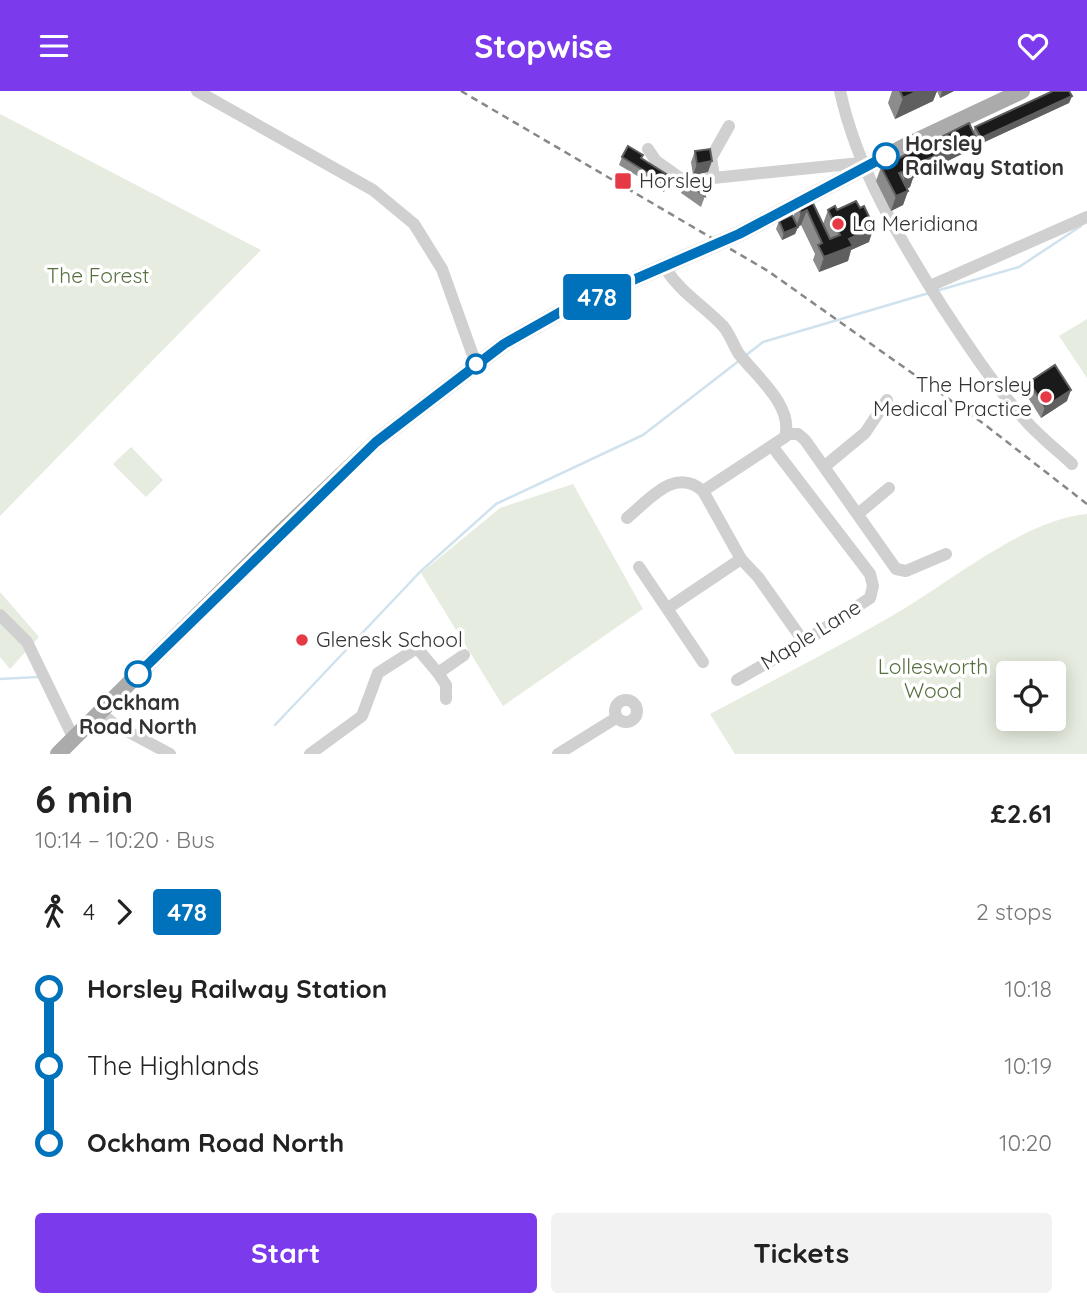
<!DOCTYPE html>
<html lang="en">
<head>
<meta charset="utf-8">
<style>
  body { margin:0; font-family:Quicksand,sans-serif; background:#f2f2f2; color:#222; height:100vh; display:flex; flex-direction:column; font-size:26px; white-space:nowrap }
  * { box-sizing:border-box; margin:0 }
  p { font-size:23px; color:#767676 }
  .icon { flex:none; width:38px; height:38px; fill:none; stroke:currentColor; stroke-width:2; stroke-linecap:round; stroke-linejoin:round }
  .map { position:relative; height:663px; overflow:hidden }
  .panel { display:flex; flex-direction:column; background:#fff; flex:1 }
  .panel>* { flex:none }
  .badge { padding:0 14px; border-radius:5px; font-size:24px; line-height:46px }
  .controls { position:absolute; left:996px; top:570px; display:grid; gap:14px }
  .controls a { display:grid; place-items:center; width:70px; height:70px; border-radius:7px; background:#fff; box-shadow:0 4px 18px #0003; font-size:35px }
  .map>.badge { position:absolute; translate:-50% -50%; box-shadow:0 0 0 4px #fff }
  .legs { display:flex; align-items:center; gap:10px; height:77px; padding:0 35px; font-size:23px }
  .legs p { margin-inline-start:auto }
  .overview { display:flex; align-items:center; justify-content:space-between; height:119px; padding:0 35px }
  h1 { font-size:38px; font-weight:700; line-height:52px }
  .button { display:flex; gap:14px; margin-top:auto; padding:14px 35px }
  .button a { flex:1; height:80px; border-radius:7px; background:#7c3aed; color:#fff; font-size:28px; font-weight:700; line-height:80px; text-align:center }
  .button a+a { background:#f2f2f2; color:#222 }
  ul { padding:0 35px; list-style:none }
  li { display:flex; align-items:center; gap:24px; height:77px; font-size:26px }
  li i { display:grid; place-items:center; width:10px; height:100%; margin:0 9px; background:currentColor }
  li i::after { content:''; width:18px; height:18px; margin:-9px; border:5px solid; border-radius:50%; background:#fff }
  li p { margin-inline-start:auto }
  li:first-child i { background:linear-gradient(#0000 50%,currentColor 0) }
  li:last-child i { background:linear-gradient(currentColor 50%,#0000 0) }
  header { display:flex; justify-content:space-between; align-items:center; height:91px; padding:0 35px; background:#7c3aed; color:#fff; font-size:32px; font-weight:700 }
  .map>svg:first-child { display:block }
  .green { fill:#e6ecdf; fill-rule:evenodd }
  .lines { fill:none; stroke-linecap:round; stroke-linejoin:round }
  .stream { stroke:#cfe2ee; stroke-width:2.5 }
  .minor { stroke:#d0d0d0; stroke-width:12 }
  .major { stroke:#ababab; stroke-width:16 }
  .rail { stroke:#888; stroke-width:2.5; stroke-dasharray:7 5; stroke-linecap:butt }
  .wall { fill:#8c8c8c }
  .shaded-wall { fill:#5f5f5f }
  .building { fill:#1a1a1a; stroke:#5f5f5f; stroke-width:2 }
  .line-1-casing { stroke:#fff; stroke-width:16 }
  .line-1 { stroke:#0072bc; stroke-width:10 }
  .stop-1-dot { fill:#fff; stroke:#0072bc; stroke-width:3.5 }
  .poi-dot { fill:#e63946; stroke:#fff; stroke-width:2.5 }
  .labels { text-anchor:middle; stroke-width:7; stroke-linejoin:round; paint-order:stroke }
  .stop-label { font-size:21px; font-weight:bold; fill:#333; stroke:#fff; text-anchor:start }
  .poi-label { font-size:21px; fill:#333; stroke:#fff; text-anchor:start }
  .park-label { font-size:21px; fill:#56703f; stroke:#fff }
  .street-label { font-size:21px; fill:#333; stroke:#fff }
</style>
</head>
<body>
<header><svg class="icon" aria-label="menu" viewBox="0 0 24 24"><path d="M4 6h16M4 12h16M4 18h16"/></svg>Stopwise<svg class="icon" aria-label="heart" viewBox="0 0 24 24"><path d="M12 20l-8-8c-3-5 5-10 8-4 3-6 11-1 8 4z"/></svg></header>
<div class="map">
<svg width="1087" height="663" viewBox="0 0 1087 663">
  <rect width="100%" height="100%" fill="#fff"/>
  <g class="green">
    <polygon points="0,23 261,159 0,425"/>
    <polygon points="1087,228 1087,287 1059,245"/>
    <polygon points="131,356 163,389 146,406 113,373"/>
    <polygon points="573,393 643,518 503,615 421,482 500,417"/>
    <path d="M1087 423V663H735L710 623C770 591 831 560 890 526 945 495 1024 428 1087 423ZM1008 583H1054V628H1008Z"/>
    <polygon points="0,501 39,546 10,578 0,566"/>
  </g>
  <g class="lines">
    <g class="stream">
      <polyline points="936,200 1019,176 1081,135"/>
      <polyline points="745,265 763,251 929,202"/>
      <polyline points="0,588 37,586"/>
      <polyline points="275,634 420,481 496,413 643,344 740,269"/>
    </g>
    <g class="minor">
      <polyline points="197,0 373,99 414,133 442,178 476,273"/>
      <path d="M840 0C857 78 898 145 940 212 967 253 993 293 1025 329 1039 345 1057 359 1072 373"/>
      <polyline points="648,58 656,70 684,90 860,72"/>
      <polyline points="714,86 711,67 729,35"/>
      <path d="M665 177C681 202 703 214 723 235 730 243 733 254 739 263 756 285 794 315 785 346L703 400 741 468 758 486 804 551"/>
      <polyline points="930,195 1087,126"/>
      <polyline points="787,343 798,343 805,349 896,478 906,480 946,463"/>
      <polyline points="825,375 865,342 887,309"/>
      <polyline points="859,422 889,397"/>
      <path d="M627 427C649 409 675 375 703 400"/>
      <polyline points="639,476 703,571"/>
      <polyline points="668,517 741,468"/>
      <polyline points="0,524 27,551 73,646"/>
      <polyline points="438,582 446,594 446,608"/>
      <polyline points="737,589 804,551 870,507 873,495 870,483 772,355"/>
      <circle cx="626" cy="620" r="11"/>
      <polyline points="100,621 114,633 170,663"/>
      <polyline points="310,663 362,625 378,582 417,557 438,582 464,564"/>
      <polyline points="558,663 616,627"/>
    </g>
    <polyline class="major" points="58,663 282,440 376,351 504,253 564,219 739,143 903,56 1022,0"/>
    <polyline class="rail" points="461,0 768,180 984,333 1087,413"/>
  </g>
  <g class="wall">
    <polygon points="892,0 954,0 940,7 937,0 933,10 895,28 888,12"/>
    <polygon points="1072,5 1069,12 978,54 974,47 970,59 913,87 910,96 907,98 908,100 903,114 891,120 876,90 881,76 973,41 975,36"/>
    <polygon points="695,60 708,81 693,84 691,71"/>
    <polygon points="622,66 641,68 671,86 664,101 619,74"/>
    <polygon points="685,91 705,105 701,116 681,102"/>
    <polygon points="811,108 823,133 828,119 837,119 869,151 851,159 848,170 819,181 813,169 815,163 801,134 798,136 795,143 782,149 776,138 779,130 793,126 798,114"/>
    <polygon points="1029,291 1067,310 1041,327 1025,302"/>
  </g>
  <g class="shaded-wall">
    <polygon points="918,0 937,0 933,10 895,28 903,7"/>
    <polygon points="942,0 954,0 940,7"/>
    <polygon points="1072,5 1069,12 978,54 981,47"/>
    <polygon points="975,45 970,59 913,87 910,96 900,102 905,87 912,76"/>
    <polygon points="712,70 708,81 693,84 697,73"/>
    <polygon points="908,100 903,114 891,120 896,105"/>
    <polygon points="807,119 801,134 798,136 795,143 782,149 784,142 796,136 801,122"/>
    <polygon points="874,136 869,151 851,159 848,170 819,181 824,166 849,148"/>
    <polygon points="1071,299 1067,310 1041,327 1045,316"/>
  </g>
  <g class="building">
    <polygon points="900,0 918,0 903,7"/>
    <polygon points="1053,0 1069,0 1072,5 981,47 975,36"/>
    <polygon points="969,32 975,45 912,76 915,82 905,87 902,81 899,82 908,100 896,105 881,76"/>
    <polygon points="628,55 643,64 641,67 671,86 666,93 622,66"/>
    <polygon points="710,58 712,70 697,73 695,60"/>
    <polygon points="703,87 705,105 685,91"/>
    <polygon points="811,108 830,148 840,144 828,119 835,115 837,119 856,110 860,117 864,115 874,136 849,148 853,155 824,166 818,154 822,152 807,119 801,122 798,114"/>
    <polygon points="792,124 798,136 784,142 779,130"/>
    <polygon points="1055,274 1071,299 1045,316 1029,291"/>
  </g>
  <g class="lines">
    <defs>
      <polyline id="line-1" points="138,583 376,351 504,253 564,219 739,143 886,65"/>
    </defs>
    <use href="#line-1" class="line-1-casing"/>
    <use href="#line-1" class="line-1"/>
  </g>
  <g class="stop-1-dot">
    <circle cx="886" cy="65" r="12"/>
    <circle cx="476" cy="273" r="9"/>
    <circle cx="138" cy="583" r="12"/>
  </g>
  <g class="poi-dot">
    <rect x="614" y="81" width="18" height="18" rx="3.5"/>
    <circle cx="838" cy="133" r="7"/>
    <circle cx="1046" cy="306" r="7"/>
    <circle cx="302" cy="549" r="7"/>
  </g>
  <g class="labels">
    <g class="stop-label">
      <text x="905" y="60">Horsley<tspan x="905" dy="24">Railway Station</tspan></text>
      <text x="138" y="619" text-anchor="middle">Ockham<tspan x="138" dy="24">Road North</tspan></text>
    </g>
    <g class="poi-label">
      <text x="639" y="97">Horsley</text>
      <text x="852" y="140">La Meridiana</text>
      <text x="1032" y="301" text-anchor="end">The Horsley<tspan x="1032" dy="24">Medical Practice</tspan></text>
      <text x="316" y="556">Glenesk School</text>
    </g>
    <g class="park-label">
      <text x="98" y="192">The Forest</text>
      <text x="933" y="583">Lollesworth<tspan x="933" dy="24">Wood</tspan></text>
    </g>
    <g class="street-label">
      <text transform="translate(811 544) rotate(-32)" y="7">Maple Lane</text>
    </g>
  </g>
</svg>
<div class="controls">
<a><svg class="icon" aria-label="locate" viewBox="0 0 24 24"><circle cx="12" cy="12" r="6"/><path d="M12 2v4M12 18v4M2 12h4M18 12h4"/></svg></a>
</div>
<b class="badge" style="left:597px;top:206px;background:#0072bc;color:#fff">478</b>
</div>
<section class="panel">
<div class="overview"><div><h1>6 min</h1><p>10:14 – 10:20 · Bus</p></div><b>£2.61</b></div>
<div class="legs"><svg class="icon" aria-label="walk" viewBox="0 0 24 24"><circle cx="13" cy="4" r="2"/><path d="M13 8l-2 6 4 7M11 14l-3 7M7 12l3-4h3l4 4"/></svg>4<svg class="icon" aria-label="forward" viewBox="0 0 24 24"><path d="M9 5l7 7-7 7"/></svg><b class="badge" style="background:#0072bc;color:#fff">478</b><p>2 stops</p></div>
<ul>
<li><i style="color:#0072bc"></i><b>Horsley Railway Station</b><p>10:18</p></li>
<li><i style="color:#0072bc"></i><span>The Highlands</span><p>10:19</p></li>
<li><i style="color:#0072bc"></i><b>Ockham Road North</b><p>10:20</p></li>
</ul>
<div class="button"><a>Start</a><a>Tickets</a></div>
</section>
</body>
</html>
